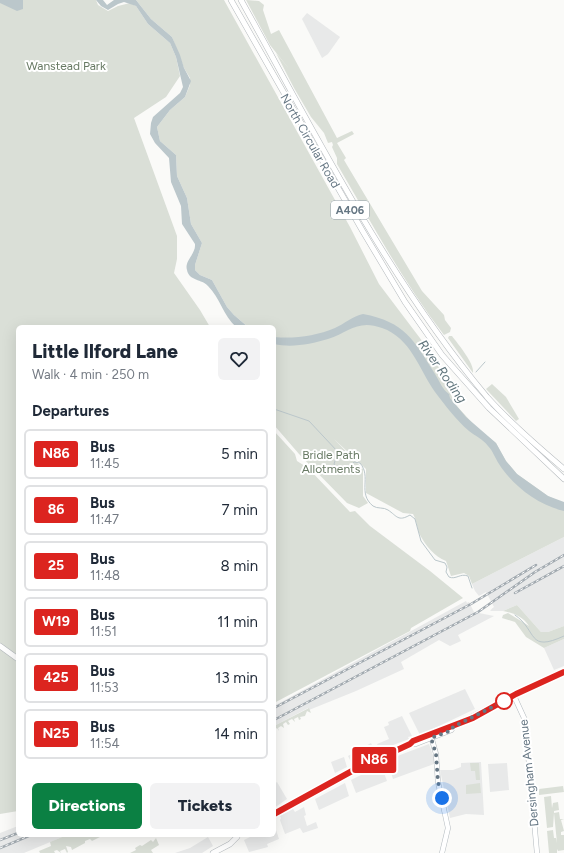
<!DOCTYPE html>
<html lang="en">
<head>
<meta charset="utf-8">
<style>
  body { margin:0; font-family:Figtree,sans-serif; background:#f2f2f3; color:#1f2937; height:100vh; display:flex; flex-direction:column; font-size:15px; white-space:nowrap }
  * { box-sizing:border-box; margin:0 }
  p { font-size:13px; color:#747a83 }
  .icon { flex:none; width:22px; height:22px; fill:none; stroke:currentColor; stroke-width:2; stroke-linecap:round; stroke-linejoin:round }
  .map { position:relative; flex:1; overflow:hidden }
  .sheet { position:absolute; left:16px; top:325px; width:260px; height:512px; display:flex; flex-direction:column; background:#fff; border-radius:6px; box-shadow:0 4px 16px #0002 }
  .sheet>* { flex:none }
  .badge { padding:0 8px; border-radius:3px; font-size:14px; line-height:26px }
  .you { position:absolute; width:20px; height:20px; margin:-10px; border:3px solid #fff; border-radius:50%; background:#1a73e8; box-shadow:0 0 0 6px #1a73e833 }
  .map>.badge { position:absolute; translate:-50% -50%; box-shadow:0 0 0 2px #fff }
  h2 { padding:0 16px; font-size:15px; line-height:36px }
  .round { display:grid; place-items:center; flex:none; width:42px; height:42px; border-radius:6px; background:#f2f2f3 }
  .summary { display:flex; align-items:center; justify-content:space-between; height:68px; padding:0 16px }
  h1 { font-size:19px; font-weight:800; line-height:30px }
  .button { display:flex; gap:8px; margin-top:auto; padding:8px 16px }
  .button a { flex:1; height:46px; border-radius:6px; background:#0b8043; color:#fff; font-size:16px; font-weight:800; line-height:46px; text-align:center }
  .button a+a { background:#f2f2f3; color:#1f2937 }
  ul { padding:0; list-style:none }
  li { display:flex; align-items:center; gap:12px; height:50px; margin:0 8px 6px; padding:0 8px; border:2px solid #e0e1e3; border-radius:6px }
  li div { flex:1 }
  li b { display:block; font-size:15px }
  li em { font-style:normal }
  li .badge { min-width:44px; font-weight:700; text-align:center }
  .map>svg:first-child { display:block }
  .built { fill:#e8e9e9 }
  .green { fill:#dadfd7 }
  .water { fill:#bbc7cb }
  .pier { fill:#fafaf8 }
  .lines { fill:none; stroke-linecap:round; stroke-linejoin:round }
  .stream { stroke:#bbc7cb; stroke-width:1 }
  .secondary-casing { stroke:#b3babf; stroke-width:5.5 }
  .primary-casing { stroke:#b5babe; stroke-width:6 }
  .trunk-casing { stroke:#b4b9bd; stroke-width:6 }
  .secondary { stroke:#fff; stroke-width:4.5 }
  .primary { stroke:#fff; stroke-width:5 }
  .trunk { stroke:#fff; stroke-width:5 }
  .rail-casing { stroke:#a2aab0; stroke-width:2.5 }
  .rail { stroke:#fff; stroke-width:1; stroke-dasharray:3; stroke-linecap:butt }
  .line-casing { stroke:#fff; stroke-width:9 }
  .line { stroke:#dc241f; stroke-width:6 }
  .walk { stroke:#657683; stroke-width:4; stroke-dasharray:0 7.2 }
  .stop-dot { fill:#fff; stroke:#dc241f; stroke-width:2 }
  .labels { text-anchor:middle; stroke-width:4; stroke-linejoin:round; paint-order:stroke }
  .shield { fill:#fff; stroke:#939fa8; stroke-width:1 }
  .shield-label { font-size:11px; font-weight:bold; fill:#657683 }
  .park-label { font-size:12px; fill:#687a64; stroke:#fff }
  .street-label { font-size:12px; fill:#657683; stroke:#fff }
  .water-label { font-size:13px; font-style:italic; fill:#60757c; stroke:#fff }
</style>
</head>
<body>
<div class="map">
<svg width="564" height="853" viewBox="0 0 564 853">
  <rect width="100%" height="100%" fill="#fafaf8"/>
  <g class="built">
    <polygon points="307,13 340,37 328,54 322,58 302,19"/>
    <polygon points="564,537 564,626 548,632 541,632 517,605 503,611 491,611 490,610 494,607 486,592 479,596 475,591 472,584"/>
    <polygon points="466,601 467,603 469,602 474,612 494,616 458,635 461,641 450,646 439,640 401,662 404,669 356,691 309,710 308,708 274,726 274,706"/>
    <polygon points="564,639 564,666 554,670 544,648"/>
    <polygon points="465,689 475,709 420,735 409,713"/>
    <polygon points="402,716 412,736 408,737 409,739 380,750 377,744 389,739 384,727 389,725 388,722"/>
    <polygon points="371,743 375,752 352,764 348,756"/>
    <polygon points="429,744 434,758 434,764 393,779 387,760"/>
    <polygon points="344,757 347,767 335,773 331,762"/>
    <polygon points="481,762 484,815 466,814 450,818 440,770 453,770 461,767 461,763"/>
    <polygon points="507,763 509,790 490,792 488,764"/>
    <polygon points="381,765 387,781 356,793 351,780"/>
    <polygon points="277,782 287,799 274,808 274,784"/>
    <polygon points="345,783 349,796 319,810 315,799"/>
    <polygon points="304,807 306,815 304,816 307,826 316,822 318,828 303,833 300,828 285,834 280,820 281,818 280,816 293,809 295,812"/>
    <polygon points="274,824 279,839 267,844 268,847 249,852 244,840 254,835 274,835"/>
    <polygon points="18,826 18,835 67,835 24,853 0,853 0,833"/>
    <polygon points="208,837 213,846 202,853 175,853 190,848"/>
  </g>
  <g class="green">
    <polygon points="0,0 96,0 98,5 108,11 118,6 130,3 136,6 148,24 170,43 176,57 180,76 166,97 134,118 177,236 177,259 174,273 200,310 210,327 18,327 18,657 0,644"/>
    <path d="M136 0H224L350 227 379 284 435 358 455 404 476 427 496 443 506 461 517 474 548 496 564 504V537L472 584 469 576 464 573 451 576 446 561C434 556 426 546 420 535 417 529 417 521 413 514L403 513 366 493V469L334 439 363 469V496L368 503 359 508 347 503 299 454 274 425V407H275L274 405V327L247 326 234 315 227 307 212 280 200 275 195 270V265L202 243 191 224 187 198 177 176 176 155 160 141 157 127 170 110 185 97 190 85V78L184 68 172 37 151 19Z"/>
    <path d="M246 0 259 1 264 5 263 10 271 34 279 30 337 138 352 131 354 134 337 143 346 158 344 160 422 291 444 315 445 320 451 328 450 332 444 335C403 282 371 222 337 164V158L332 147 333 145 332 142 328 143 324 133 311 117 294 88 276 53 290 70 270 45Z"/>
    <path d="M449 336H452C458 344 475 364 473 373L448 338Z"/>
    <polygon points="492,384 506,397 519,419 516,421 486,389"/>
    <polygon points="274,431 295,454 297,461 308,468 350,512 355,511 370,526 430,571 463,598 411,628 410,631 274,703"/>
    <path d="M517 605 541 632H548L564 626V639L544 648 526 637 515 622 502 618 503 615 508 613 529 626C523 617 514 613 503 611Z"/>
    <polygon points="0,648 18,660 18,811 0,814"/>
    <polygon points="309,708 311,713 307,711 305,716 300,717 301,719 299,720 298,717 294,719 295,722 292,719 288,721 290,724 288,725 286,722 283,724 284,728 281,726 278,728 279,731 277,728 274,730 274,726"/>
    <polygon points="470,763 479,763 480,780 476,780 475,771 471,771"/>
    <polygon points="480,783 481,793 466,794 466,785"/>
    <polygon points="563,786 564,792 539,795 539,789"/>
    <polygon points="551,796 552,808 553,803 558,802 559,810 554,811 554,813 559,812 560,819 564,819 561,820 564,831 561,832 561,835 564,835 564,850 558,851 557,849 557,853 549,853 547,831 553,830 554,838 556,838 557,843 554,813 553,827 547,828 544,797"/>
    <polygon points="67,835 104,835 92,841 90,839 85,841 85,843 72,850 71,847 66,846 68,852 67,853 65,849 60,851 61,853 57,850 54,851 55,853 40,853 39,851 51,846 50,842"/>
    <polygon points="156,838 159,845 151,850 153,853 130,853 136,850 135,848 140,845 142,846 151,840 153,842"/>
  </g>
  <g class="water">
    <polygon points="0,0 23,0 23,9 17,11 0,3"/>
    <path d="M96 0H103L107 5 114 0H136L151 19 172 37 180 55 184 68 191 81 185 97 170 110 157 127 160 141 176 155 177 176 187 198 191 224 202 243 195 265V270L200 275 212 280 227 307 234 315 248 327H236C223 315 220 298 208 286 202 279 189 281 187 270 184 261 196 254 195 244L182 224 181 206 171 182 169 158 155 143 150 134 151 123 153 117 180 93 183 87 176 57 170 43 148 24 136 6 124 2 118 4 108 10 101 6Z"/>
    <path d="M363 314C405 322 414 340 435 374 440 382 442 389 449 394L450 398 466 417 496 443 506 461 517 474 548 496 564 502V511C538 505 513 486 499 464 495 458 493 451 488 446 483 439 475 436 469 431 456 420 445 405 435 392 419 369 411 338 382 328 358 319 349 332 328 339 311 344 292 348 274 344V337C294 339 316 336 335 328 344 324 353 316 363 314Z"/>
  </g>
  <polygon class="pier" points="481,595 492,609 486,612 474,599"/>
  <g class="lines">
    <g class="stream">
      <polyline points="476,372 485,362"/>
      <polyline points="450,394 454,391"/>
      <path d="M274 409 309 421 338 452 334 464 338 472 346 471 354 462 360 463C372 477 357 493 373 506 377 509 384 507 388 510 397 516 398 522 410 515L415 519 421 541 435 560 445 563 447 567 446 572 449 577C456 580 460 573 468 576L472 588"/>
      <path d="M515 615C538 631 527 653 564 636"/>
    </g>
    <defs>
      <g id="secondary">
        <polyline points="514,696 525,720 537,853"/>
        <polyline points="431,736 436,754 438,782 448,828 442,853"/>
      </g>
      <g id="primary">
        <polyline points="0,646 18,659"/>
        <polyline points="414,741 450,726 453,727"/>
        <polyline points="274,814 352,771 412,743 415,744 451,730 453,727 504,700 564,672"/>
        <polyline points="213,853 230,844 237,837"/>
      </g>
      <g id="trunk">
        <polyline points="231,0 362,230 405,302 442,355 489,408 564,479"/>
        <path d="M241 0C316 135 387 278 487 397 510 423 538 447 564 469"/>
      </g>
    </defs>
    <use href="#secondary" class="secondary-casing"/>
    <use href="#primary" class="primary-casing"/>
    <use href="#trunk" class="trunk-casing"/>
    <use href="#secondary" class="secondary"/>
    <use href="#primary" class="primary"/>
    <use href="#trunk" class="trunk"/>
    <defs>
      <g id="rail">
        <polyline points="515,593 564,566"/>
        <polyline points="274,708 471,604 536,565"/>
        <polyline points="274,720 478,612 535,572 564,555"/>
        <polyline points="0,840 18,833"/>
        <polyline points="0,848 31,835"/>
      </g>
    </defs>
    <use href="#rail" class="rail-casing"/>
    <use href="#rail" class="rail"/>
  </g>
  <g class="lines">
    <defs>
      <polyline id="line" points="274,814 352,771 410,744 413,741 473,718 516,694 564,672"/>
    </defs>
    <use href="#line" class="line-casing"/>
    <use href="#line" class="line"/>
    <polyline class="walk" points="442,798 438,782 436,754 431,738 452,730 453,727 504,701"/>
  </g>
  <circle class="stop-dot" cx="504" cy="701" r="8"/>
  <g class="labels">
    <rect class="shield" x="331" y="201" width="38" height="18" rx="3"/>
    <g class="shield-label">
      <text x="350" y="214">A406</text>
    </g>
    <g class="park-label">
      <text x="66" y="70">Wanstead Park</text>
      <text x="331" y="459">Bridle Path<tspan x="331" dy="14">Allotments</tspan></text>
    </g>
    <g class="street-label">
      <text transform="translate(310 141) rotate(60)" y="4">North Circular Road</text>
      <text transform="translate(529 773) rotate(-96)" y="4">Dersingham Avenue</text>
    </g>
    <g class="water-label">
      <text transform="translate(443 371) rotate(55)" y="5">River Roding</text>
    </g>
  </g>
</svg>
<div class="you" style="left:442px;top:798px"></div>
<b class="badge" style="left:374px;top:760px;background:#dc241f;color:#fff">N86</b>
<section class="sheet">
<div class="summary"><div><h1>Little Ilford Lane</h1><p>Walk · 4 min · 250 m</p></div><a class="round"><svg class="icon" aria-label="heart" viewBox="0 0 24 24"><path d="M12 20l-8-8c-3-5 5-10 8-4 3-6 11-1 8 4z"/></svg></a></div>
<h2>Departures</h2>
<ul>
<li><span class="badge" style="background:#dc241f;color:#fff">N86</span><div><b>Bus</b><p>11:45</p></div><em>5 min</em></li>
<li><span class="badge" style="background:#dc241f;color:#fff">86</span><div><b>Bus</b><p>11:47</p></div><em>7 min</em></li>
<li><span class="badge" style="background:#dc241f;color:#fff">25</span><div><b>Bus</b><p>11:48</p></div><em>8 min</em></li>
<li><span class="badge" style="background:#dc241f;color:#fff">W19</span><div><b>Bus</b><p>11:51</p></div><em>11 min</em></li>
<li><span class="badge" style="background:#dc241f;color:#fff">425</span><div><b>Bus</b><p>11:53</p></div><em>13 min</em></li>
<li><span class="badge" style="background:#dc241f;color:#fff">N25</span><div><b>Bus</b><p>11:54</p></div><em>14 min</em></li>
</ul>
<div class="button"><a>Directions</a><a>Tickets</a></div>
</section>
</div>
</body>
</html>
